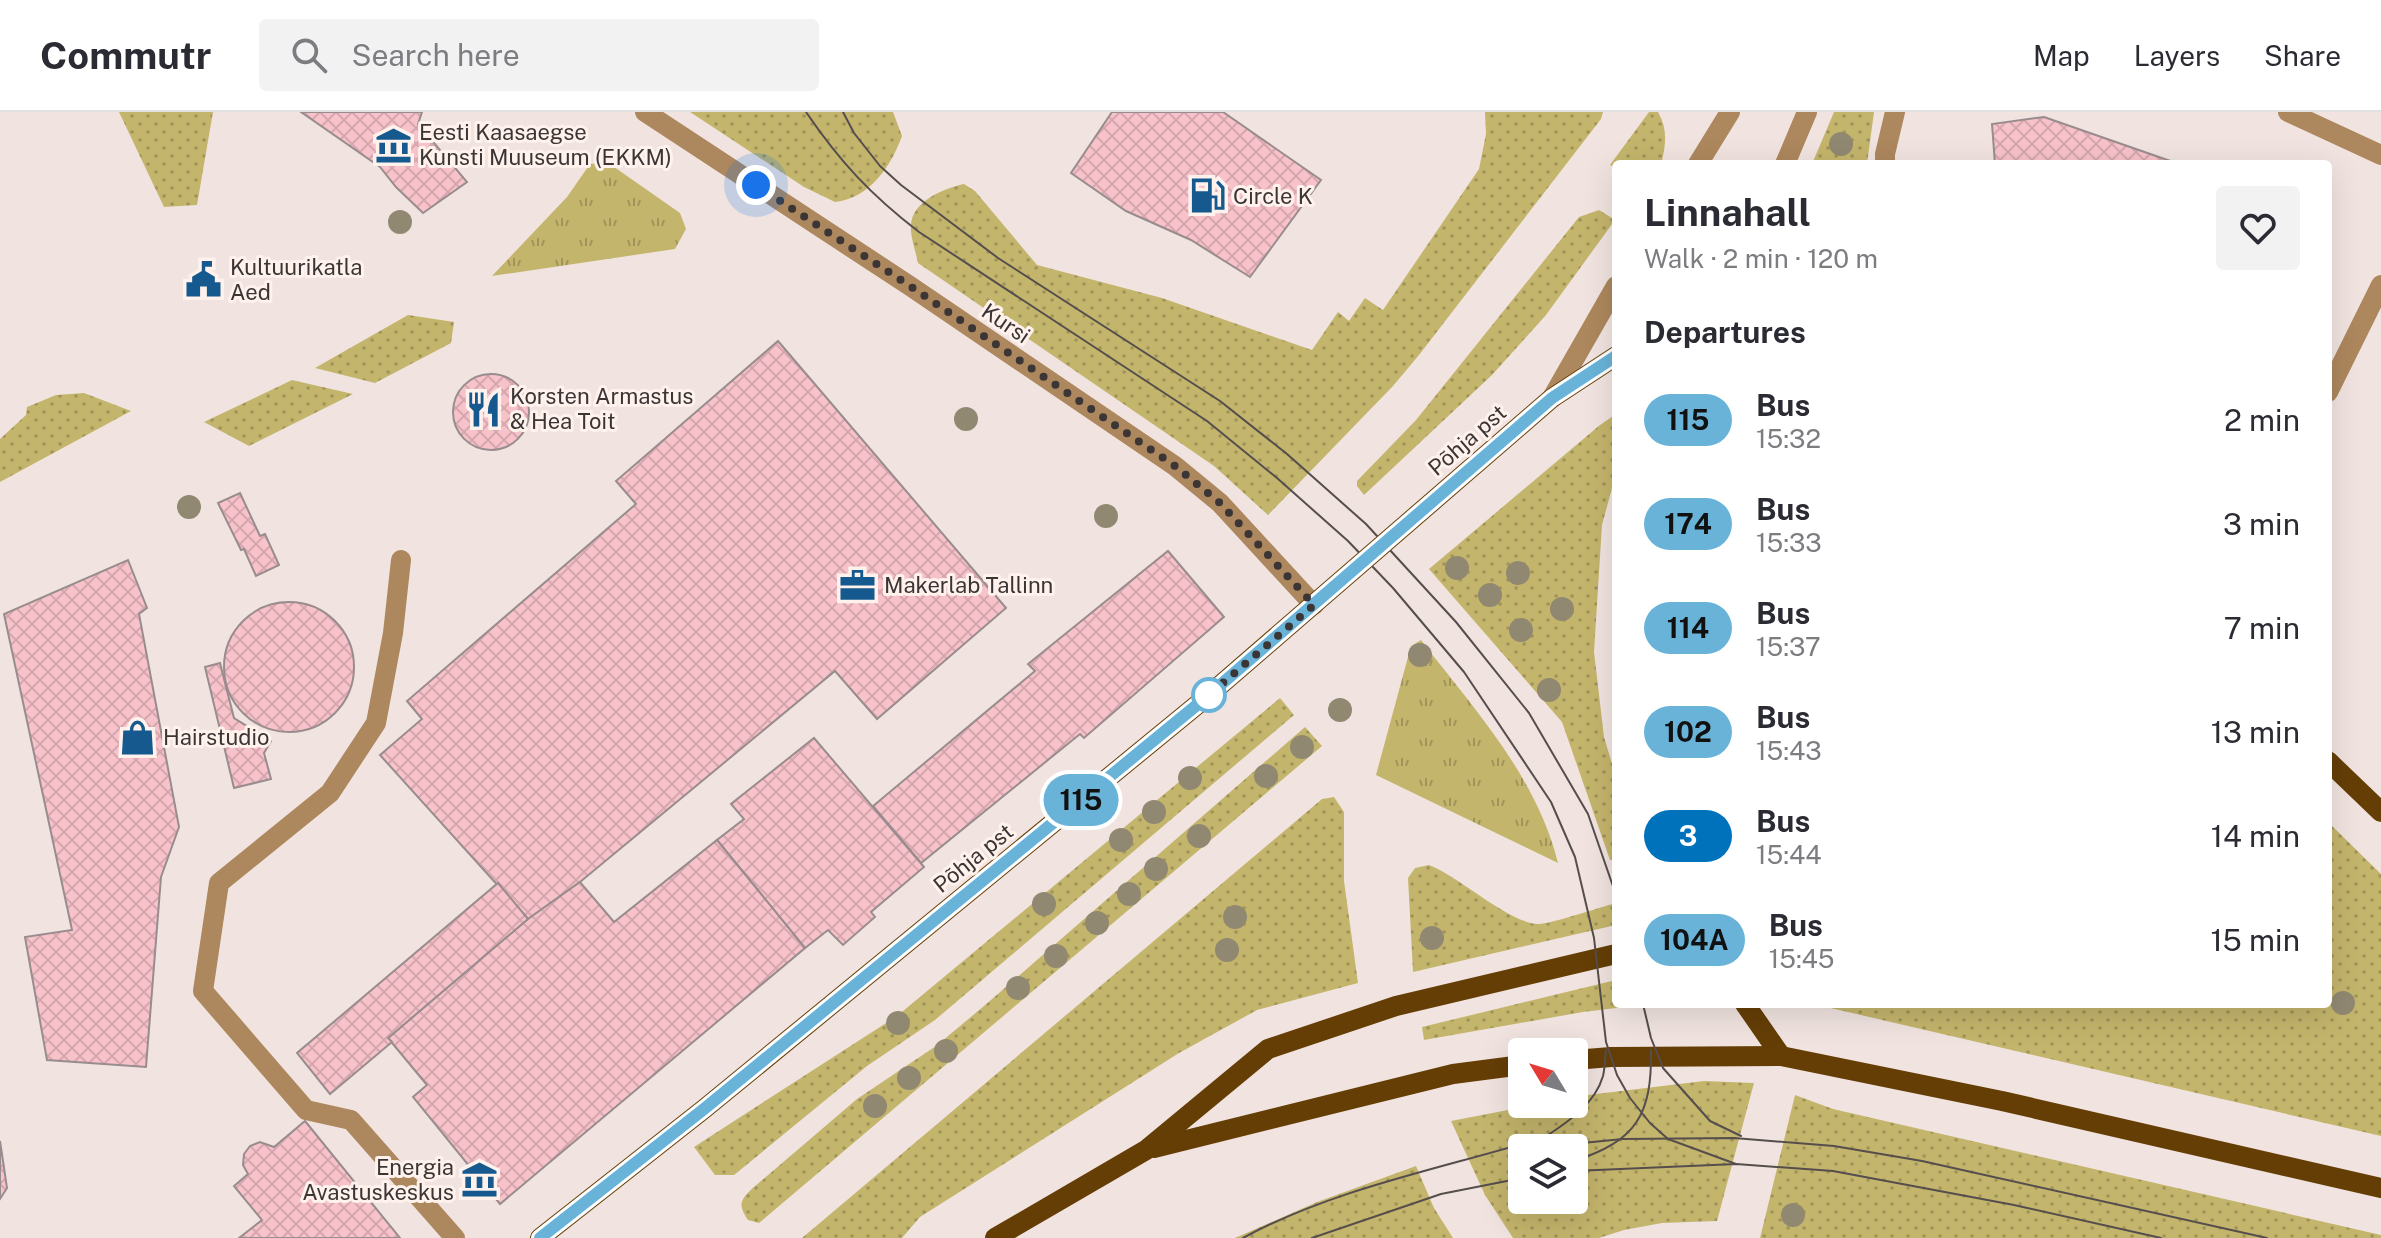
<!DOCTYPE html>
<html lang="en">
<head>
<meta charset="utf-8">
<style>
  body { margin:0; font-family:"Public Sans",sans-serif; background:#f2f2f3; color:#2b2b33; height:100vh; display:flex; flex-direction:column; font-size:30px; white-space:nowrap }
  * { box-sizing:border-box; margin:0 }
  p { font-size:26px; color:#7c7c81 }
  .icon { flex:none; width:44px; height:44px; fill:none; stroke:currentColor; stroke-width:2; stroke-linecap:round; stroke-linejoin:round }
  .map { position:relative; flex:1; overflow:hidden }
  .side { position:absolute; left:1612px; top:48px; width:720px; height:848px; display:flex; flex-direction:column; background:#fff; border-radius:8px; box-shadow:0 8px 32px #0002 }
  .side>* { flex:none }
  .badge { padding:0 16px; border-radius:26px; font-size:28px; line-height:52px }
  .needle { width:52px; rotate:308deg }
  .fabs { position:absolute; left:1508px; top:926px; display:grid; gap:16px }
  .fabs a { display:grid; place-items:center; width:80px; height:80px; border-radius:8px; background:#fff; box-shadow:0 8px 32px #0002; font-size:40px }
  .you { position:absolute; width:40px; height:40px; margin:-20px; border:6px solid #fff; border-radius:50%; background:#1a73e8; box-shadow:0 0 0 12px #1a73e833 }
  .map>.badge { position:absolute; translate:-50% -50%; box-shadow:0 0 0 4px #fff }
  h2 { padding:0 32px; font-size:30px; line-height:72px }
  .round { display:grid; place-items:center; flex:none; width:84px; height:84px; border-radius:8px; background:#f2f2f3 }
  .head { display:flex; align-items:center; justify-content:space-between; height:136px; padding:0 32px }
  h1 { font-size:38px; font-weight:700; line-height:60px }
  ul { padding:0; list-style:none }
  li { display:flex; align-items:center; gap:24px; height:104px; padding:0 32px }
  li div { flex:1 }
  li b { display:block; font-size:30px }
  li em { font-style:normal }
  li .badge { min-width:88px; font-weight:700; text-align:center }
  header { display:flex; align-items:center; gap:48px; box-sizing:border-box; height:112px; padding:0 40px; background:#fff; border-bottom:2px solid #e1e1e2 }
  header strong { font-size:38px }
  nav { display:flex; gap:44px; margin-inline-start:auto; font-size:28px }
  .search { width:560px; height:72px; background:#f2f2f3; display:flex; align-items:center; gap:20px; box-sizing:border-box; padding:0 28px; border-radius:8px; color:#7c7c81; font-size:30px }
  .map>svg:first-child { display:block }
  .grass { fill:url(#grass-dots); fill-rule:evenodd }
  .park { fill:url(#park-tufts) }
  .building { fill:url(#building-cross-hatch); stroke:#998c8e; stroke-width:2 }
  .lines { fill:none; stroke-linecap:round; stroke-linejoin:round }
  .minor { stroke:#ad875d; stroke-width:20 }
  .major { stroke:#653e06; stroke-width:20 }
  .tram { stroke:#554e4d; stroke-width:2 }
  .tree { fill:#918872 }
  .line-casing { stroke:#fff; stroke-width:18 }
  .line { stroke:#69b3d9; stroke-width:12 }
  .walk { stroke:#3b3635; stroke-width:8; stroke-dasharray:0 14.4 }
  .stop-dot { fill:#fff; stroke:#69b3d9; stroke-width:4 }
  .labels { text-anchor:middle; stroke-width:6; stroke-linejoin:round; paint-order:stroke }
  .poi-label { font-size:22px; fill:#3b3635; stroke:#fff2ed; text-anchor:start }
  .street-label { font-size:22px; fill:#3b3635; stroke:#fff2ed }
</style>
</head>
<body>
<header>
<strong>Commutr</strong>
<div class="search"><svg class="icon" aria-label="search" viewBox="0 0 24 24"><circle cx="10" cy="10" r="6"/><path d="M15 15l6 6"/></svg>Search here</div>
<nav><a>Map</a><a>Layers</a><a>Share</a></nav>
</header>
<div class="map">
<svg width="2381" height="1126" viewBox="0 0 2381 1126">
  <defs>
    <pattern id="grass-dots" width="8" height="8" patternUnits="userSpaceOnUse" patternTransform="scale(2)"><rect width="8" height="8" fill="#c4b56c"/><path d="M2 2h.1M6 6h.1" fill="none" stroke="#a0945a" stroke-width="1.8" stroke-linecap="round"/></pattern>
    <pattern id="park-tufts" width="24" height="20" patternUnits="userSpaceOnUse" patternTransform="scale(2)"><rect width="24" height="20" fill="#c4b56c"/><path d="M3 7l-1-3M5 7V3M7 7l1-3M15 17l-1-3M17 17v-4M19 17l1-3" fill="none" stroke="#a0945a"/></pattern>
    <pattern id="building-cross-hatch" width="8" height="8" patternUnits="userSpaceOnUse" patternTransform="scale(2)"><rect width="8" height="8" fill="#f8c2ca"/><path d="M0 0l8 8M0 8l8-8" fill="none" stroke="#d6a7ae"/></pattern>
  </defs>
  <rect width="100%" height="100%" fill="#f1e4e0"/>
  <g class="grass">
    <polygon points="119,0 213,0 197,93 164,95"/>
    <path d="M690 0H893L902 24C891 54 870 86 835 90L804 75Z"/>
    <path d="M1485 0H1603L1601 7 1419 243 1393 274 1268 403 1214 354 918 151C916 140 910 125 911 113 912 89 945 76 964 72L975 79 1037 153 1162 186 1312 238 1338 200 1349 209 1365 186 1383 198 1479 57 1486 22Z"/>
    <path d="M1649 0H1658C1668 17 1666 34 1661 52H1616V57L1610 53Z"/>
    <polygon points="1834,0 1874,0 1867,52 1812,52"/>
    <polygon points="1599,98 1615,108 1546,203 1492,263 1364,383 1357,374 1357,369 1416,308 1579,105"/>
    <polygon points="408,203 454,210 451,231 375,271 315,256"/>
    <polygon points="292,268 353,282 249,334 204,310"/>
    <polygon points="84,281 131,299 0,370 0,327 26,303 27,295 56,283"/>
    <polygon points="1616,302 1616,361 1602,413 1594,540 1604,625 1616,665 1616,746 1610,748 1562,610 1429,457 1600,313"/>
    <polygon points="1280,586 1294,603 935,908 867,954 734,1063 715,1063 694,1035 897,904"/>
    <path d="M1305 615 1322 634 759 1111 748 1108C737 1092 741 1087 754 1075L857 987 936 934 984 894Z"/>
    <polygon points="1334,685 1344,700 1344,769 1358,871 1257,898 1179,941 920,1105 902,1126 802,1126 1322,687"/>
    <polygon points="2328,710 2381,762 2381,1024 1822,894 1823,892 2328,892"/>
    <path d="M1429 753C1460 765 1509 811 1538 812 1551 812 1600 795 1616 791V813L1413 860 1408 766 1415 756Z"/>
    <polygon points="1616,868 1616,892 1649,892 1583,900 1424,928 1422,915"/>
    <path d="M1704 969 1754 971 1717 1109 1662 1111 1624 1118 1599 1126H1513L1485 1083 1451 1009 1539 992H1574V985L1588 983ZM1522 1036H1574V1088H1522Z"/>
    <polygon points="1795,983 1833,997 2381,1123 2381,1126 1760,1126"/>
    <polygon points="1416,1054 1434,1096 1453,1126 1235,1126 1317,1090"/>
  </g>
  <g class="park">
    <polygon points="607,50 680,101 686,117 675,137 492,164 567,85 590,52"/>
    <path d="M1421 528C1474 597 1537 665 1558 751L1376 663 1411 534Z"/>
  </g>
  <g class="building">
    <polygon points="301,0 422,0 418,12 467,70 423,101 396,75 380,55"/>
    <polygon points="1112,0 1223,0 1321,68 1250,165 1191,128 1126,99 1071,61"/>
    <polygon points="2044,5 2179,52 1995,52 1992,12"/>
    <polygon points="778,229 1006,496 877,607 835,559 580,770 528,807 380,643 422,607 407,589 636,392 616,369"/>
    <circle cx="491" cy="300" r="38"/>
    <polygon points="240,381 260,424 265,422 279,453 256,464 244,437 241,438 218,391"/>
    <polygon points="1168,439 1224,505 1084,626 1080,622 921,751 873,694 1035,559 1028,552"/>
    <polygon points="128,448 147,496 139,502 179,715 161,765 146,955 47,948 25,825 72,818 4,502"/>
    <circle cx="289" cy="555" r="65"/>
    <polygon points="220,551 234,606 271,629 264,641 271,667 234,676 205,555"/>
    <polygon points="814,626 924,755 871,800 875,805 843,833 828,818 805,836 717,728 744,707 731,692"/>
    <polygon points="717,728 805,836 500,1092 413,985 427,973 388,926 528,807 580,770 614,810"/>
    <polygon points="498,771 528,807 388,926 392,930 330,982 297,941"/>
    <polygon points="305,1009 400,1126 239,1126 262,1108 234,1074 248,1062 243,1053 244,1042 250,1034 260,1030 274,1035"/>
    <polygon points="0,1029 7,1076 0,1087"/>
  </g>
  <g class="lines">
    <g class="minor">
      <polyline points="645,0 910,174 1175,354 1220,391 1314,493"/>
      <polyline points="2288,0 2381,43"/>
      <polyline points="1698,52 1730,0"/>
      <polyline points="1785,52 1807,0"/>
      <polyline points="1885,52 1885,42 1895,0"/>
      <polyline points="2328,280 2381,173"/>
      <polyline points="1552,286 1616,174"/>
      <polyline points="401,448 393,521 376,611 330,681 219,771 203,879 306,998 351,1008 455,1126"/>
    </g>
    <g class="major">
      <polyline points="2328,649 2381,700"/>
      <polyline points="1745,892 1781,944"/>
      <polyline points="1574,948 1611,945 1781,944 2002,989 2381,1076"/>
      <polyline points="1154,1036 1453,962 1522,953"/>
      <polyline points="540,1126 704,997 1203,588 1552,286 1616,244"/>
      <polyline points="995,1126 1146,1038 1268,937 1396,894 1616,842"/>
    </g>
    <g class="tram">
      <path d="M806 0C840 50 871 83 919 120L1207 309 1277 366 1348 429 1393 476 1464 560 1551 690 1575 745 1594 826 1606 930 1617 963 1630 986 1650 1011 1668 1027 1736 1052"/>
      <polyline points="843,0 854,21 880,54 901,73 998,146 1220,289 1287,342 1366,412 1456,510 1529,601 1588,702 1616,783"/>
      <polyline points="1643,892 1651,926 1663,956 1710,1009 1741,1024"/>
      <polyline points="1531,1036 1623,1027 1734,1026 1834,1034 1922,1049 2267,1126"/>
      <path d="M1574 1049C1637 1029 1652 1002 1651 938"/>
      <polyline points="1574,1059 1736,1052 1833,1059 2014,1093 2161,1126"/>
      <path d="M1243 1126C1335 1076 1445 1056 1545 1025 1568 1010 1595 992 1603 964 1605 956 1605 946 1606 938"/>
      <polyline points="1312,1126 1441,1082 1522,1066"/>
    </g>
  </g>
  <g class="tree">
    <circle cx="1841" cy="32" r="12"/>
    <circle cx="400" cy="110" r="12"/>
    <circle cx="966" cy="307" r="12"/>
    <circle cx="189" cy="395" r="12"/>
    <circle cx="1106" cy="404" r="12"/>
    <circle cx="1457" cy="456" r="12"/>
    <circle cx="1518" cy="461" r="12"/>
    <circle cx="1490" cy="483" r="12"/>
    <circle cx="1562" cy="497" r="12"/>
    <circle cx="1521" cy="518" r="12"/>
    <circle cx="1420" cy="543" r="12"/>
    <circle cx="1549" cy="578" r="12"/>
    <circle cx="1340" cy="598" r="12"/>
    <circle cx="1302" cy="635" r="12"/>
    <circle cx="1266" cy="664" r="12"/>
    <circle cx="1190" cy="666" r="12"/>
    <circle cx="1154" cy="700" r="12"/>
    <circle cx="1199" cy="724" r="12"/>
    <circle cx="1121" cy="728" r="12"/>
    <circle cx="1156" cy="757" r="12"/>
    <circle cx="1129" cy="782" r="12"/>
    <circle cx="1044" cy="792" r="12"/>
    <circle cx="1235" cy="805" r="12"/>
    <circle cx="1097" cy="811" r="12"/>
    <circle cx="1432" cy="826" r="12"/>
    <circle cx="1227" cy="838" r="12"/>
    <circle cx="1056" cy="844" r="12"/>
    <circle cx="1018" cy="876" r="12"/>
    <circle cx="2343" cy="891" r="12"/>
    <circle cx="898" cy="911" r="12"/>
    <circle cx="946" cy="939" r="12"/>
    <circle cx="909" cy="966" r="12"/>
    <circle cx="875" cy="994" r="12"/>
    <circle cx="1793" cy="1103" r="12"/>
  </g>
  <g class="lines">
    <defs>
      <polyline id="line" points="540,1126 704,997 1203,588 1552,286 1616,244"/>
    </defs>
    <use href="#line" class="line-casing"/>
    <use href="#line" class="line"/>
    <polyline class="walk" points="756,73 910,174 1175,354 1220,391 1314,493 1203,588 1209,583"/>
  </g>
  <defs>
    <symbol id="museum-bare" viewBox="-9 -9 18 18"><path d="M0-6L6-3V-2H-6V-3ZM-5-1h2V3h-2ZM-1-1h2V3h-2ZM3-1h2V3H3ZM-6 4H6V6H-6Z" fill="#15598e" stroke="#fff2ed" stroke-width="2.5" paint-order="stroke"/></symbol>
    <symbol id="fuel-bare" viewBox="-9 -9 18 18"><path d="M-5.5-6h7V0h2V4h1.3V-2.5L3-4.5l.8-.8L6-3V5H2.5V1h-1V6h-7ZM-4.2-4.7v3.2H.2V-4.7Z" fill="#15598e" stroke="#fff2ed" stroke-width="2.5" paint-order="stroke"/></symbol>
    <symbol id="civic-bare" viewBox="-9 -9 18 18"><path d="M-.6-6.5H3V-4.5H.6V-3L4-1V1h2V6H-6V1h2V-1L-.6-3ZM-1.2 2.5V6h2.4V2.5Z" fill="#15598e" stroke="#fff2ed" stroke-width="2.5" paint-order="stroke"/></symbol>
    <symbol id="restaurant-bare" viewBox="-9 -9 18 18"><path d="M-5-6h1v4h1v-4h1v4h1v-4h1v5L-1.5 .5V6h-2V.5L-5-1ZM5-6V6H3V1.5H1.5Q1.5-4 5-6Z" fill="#15598e" stroke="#fff2ed" stroke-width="2.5" paint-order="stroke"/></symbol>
    <symbol id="office-bare" viewBox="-9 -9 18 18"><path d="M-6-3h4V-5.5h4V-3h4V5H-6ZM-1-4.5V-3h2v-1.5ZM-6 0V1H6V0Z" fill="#15598e" stroke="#fff2ed" stroke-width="2.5" paint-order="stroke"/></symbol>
    <symbol id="shop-bare" viewBox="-9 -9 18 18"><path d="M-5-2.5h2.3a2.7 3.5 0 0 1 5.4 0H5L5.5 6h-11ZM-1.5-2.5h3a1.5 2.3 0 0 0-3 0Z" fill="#15598e" stroke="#fff2ed" stroke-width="2.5" paint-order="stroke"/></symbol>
  </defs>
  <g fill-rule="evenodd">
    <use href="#museum-bare" x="368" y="8" width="51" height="51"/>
    <use href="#fuel-bare" x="1182" y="58" width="51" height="51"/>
    <use href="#civic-bare" x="178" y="142" width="51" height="51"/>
    <use href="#restaurant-bare" x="458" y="272" width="51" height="51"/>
    <use href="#office-bare" x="832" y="448" width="51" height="51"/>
    <use href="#shop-bare" x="112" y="600" width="51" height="51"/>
    <use href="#museum-bare" x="454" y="1042" width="51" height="51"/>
  </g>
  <circle class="stop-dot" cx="1209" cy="583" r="16"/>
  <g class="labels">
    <g class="poi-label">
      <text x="419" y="28">Eesti Kaasaegse<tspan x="419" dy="25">Kunsti Muuseum (EKKM)</tspan></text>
      <text x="1233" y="92">Circle K</text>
      <text x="230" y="163">Kultuurikatla<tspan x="230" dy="25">Aed</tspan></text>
      <text x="510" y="292">Korsten Armastus<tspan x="510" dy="25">&amp; Hea Toit</tspan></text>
      <text x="884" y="481">Makerlab Tallinn</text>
      <text x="163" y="633">Hairstudio</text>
      <text x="454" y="1063" text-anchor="end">Energia<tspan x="454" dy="25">Avastuskeskus</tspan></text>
    </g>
    <g class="street-label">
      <text transform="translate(1006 211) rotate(34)" y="8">Kursi</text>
      <text transform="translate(1467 328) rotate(-41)" y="8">Põhja pst</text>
      <text transform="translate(973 746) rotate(-39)" y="8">Põhja pst</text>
    </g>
  </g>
</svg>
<div class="fabs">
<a><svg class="needle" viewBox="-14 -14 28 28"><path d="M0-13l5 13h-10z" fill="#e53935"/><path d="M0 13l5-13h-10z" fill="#7c7c81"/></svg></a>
<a><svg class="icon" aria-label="layers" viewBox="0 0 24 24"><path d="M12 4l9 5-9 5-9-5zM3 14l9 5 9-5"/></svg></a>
</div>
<div class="you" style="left:756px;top:73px"></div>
<b class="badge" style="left:1081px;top:688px;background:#69b3d9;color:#111">115</b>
<section class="side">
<div class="head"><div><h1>Linnahall</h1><p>Walk · 2 min · 120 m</p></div><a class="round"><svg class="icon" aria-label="heart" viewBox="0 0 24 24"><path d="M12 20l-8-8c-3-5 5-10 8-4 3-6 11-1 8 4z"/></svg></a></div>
<h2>Departures</h2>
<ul>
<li><span class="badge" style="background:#69b3d9;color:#111">115</span><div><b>Bus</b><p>15:32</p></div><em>2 min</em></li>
<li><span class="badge" style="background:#69b3d9;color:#111">174</span><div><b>Bus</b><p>15:33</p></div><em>3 min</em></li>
<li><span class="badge" style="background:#69b3d9;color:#111">114</span><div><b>Bus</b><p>15:37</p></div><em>7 min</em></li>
<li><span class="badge" style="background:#69b3d9;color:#111">102</span><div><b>Bus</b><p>15:43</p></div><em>13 min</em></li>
<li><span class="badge" style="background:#0072bc;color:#fff">3</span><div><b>Bus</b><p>15:44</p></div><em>14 min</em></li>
<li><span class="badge" style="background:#69b3d9;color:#111">104A</span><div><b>Bus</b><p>15:45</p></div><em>15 min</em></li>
</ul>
</section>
</div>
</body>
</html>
